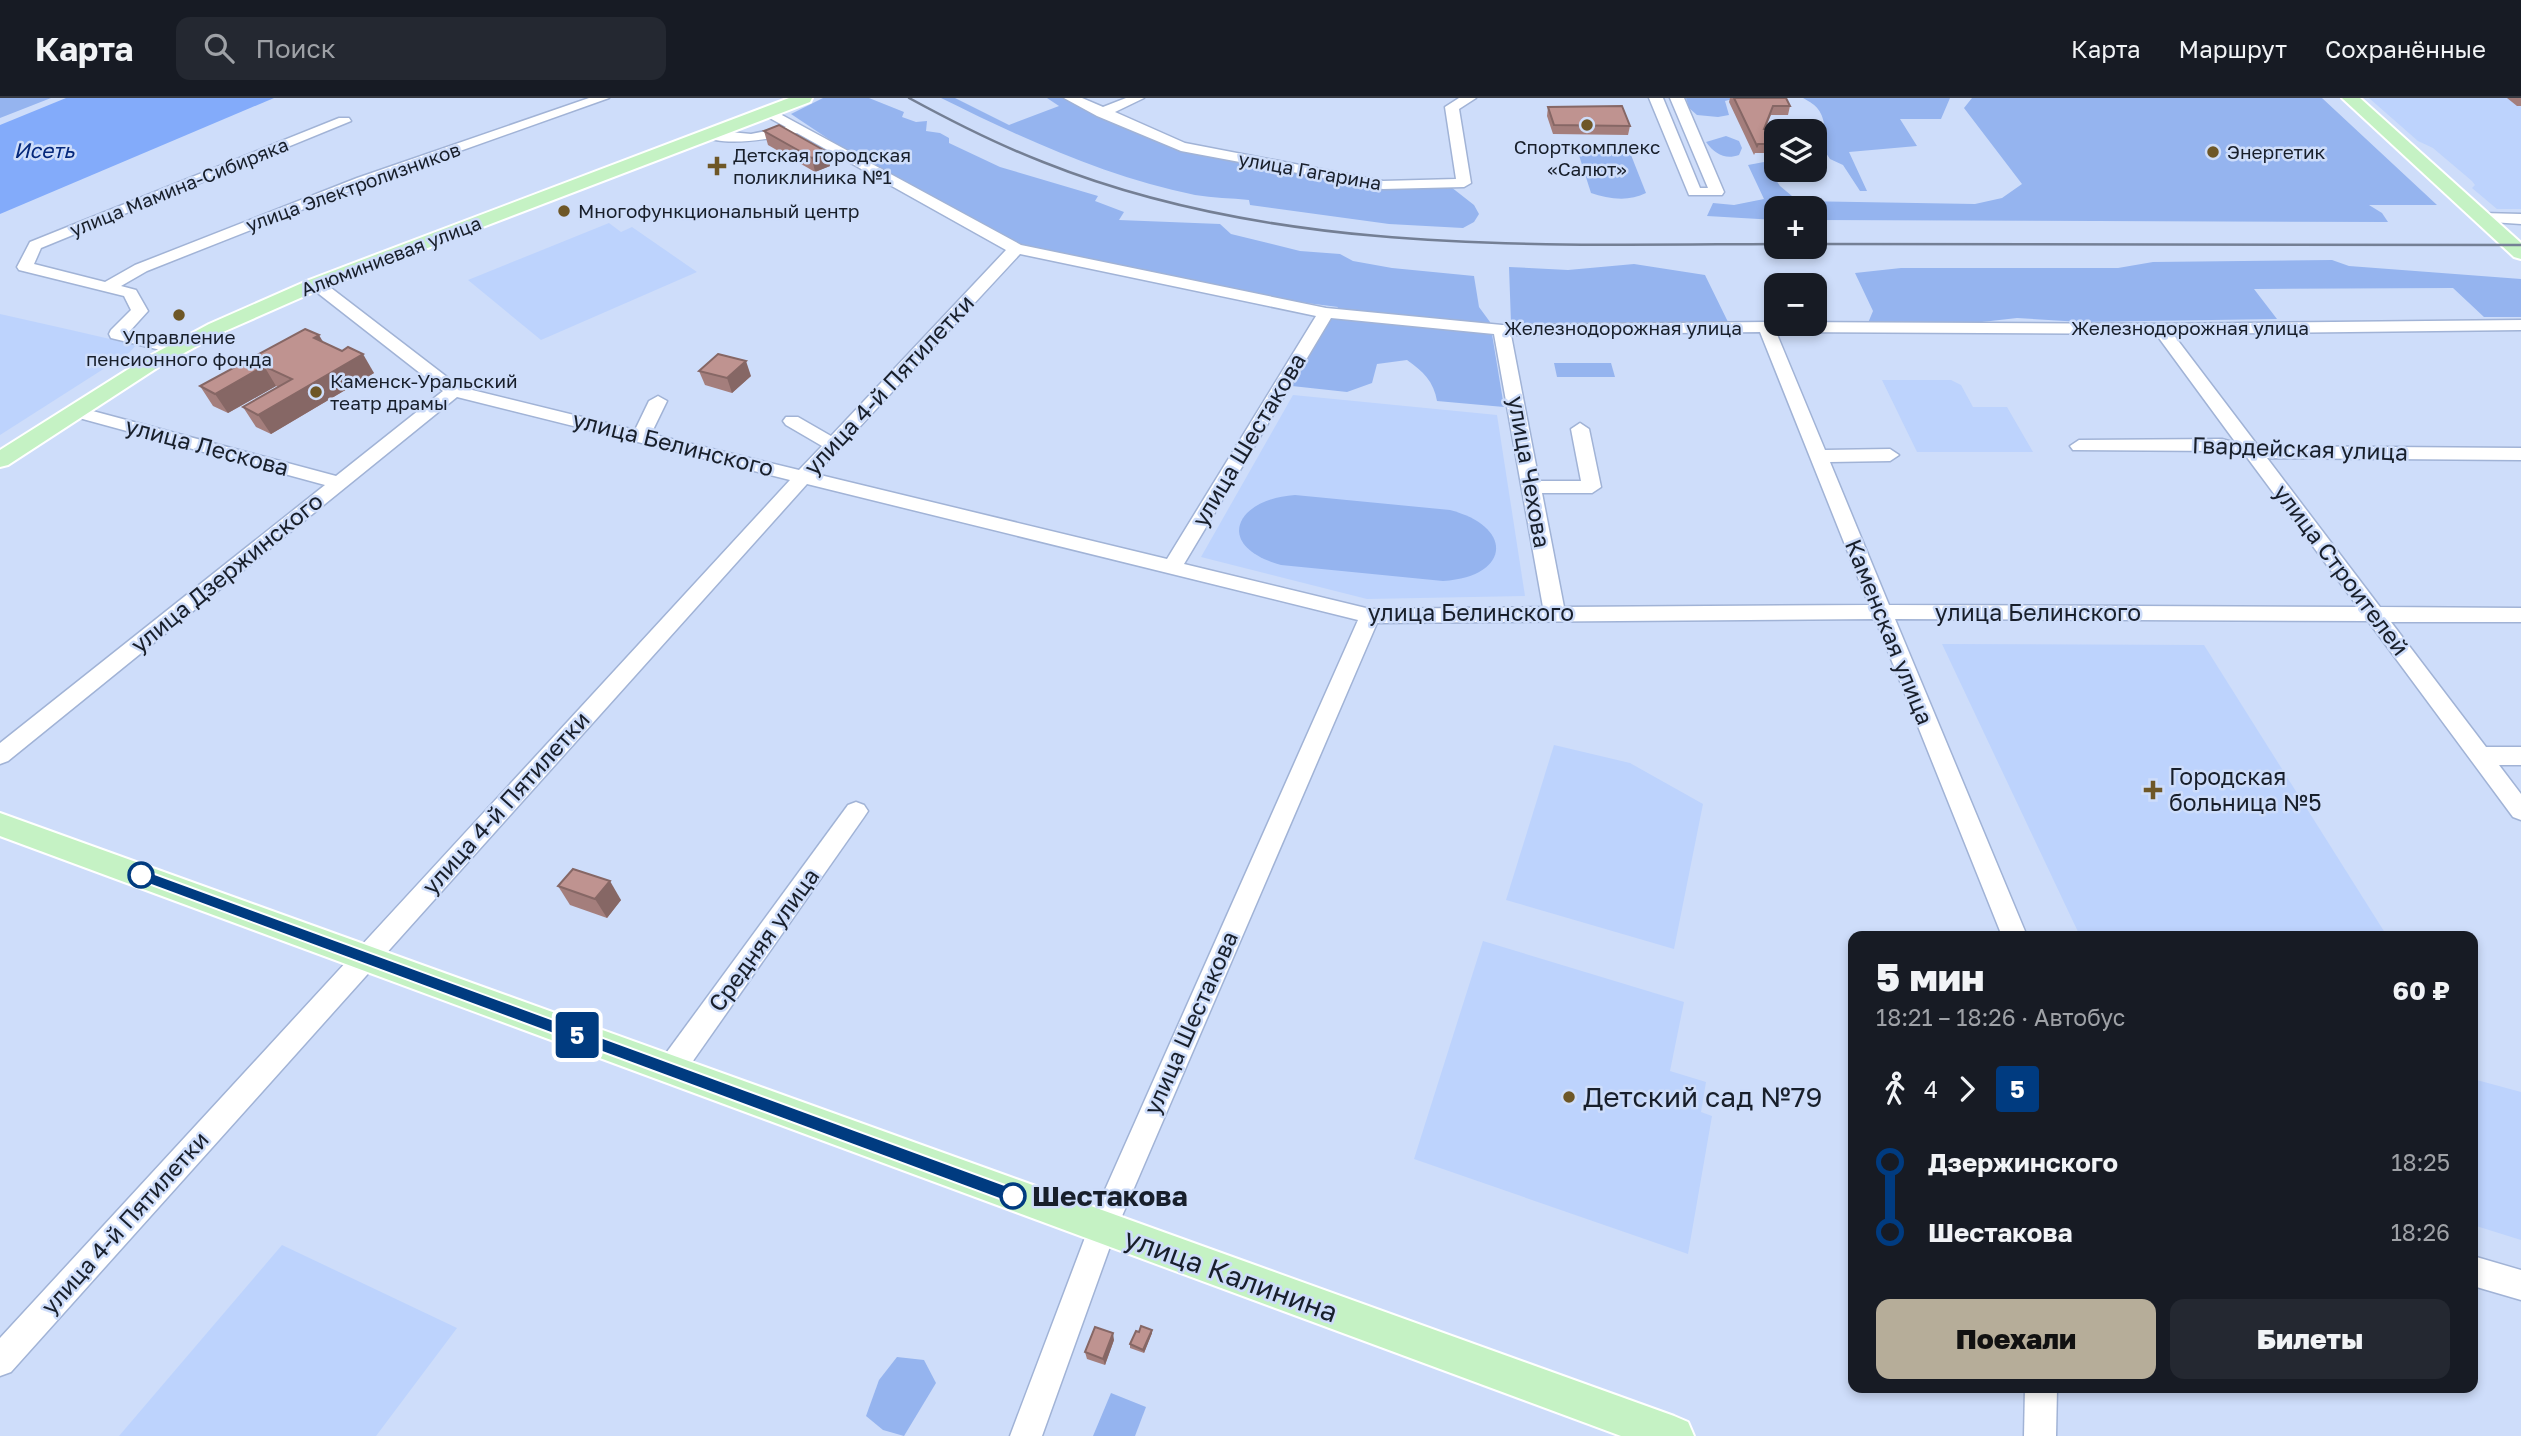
<!DOCTYPE html>
<html lang="ru">
<head>
<meta charset="utf-8">
<style>
  body { margin:0; font-family:"Golos Text",sans-serif; background:#242831; color:#f1f3f6; height:100vh; display:flex; flex-direction:column; font-size:26px; white-space:nowrap }
  * { box-sizing:border-box; margin:0 }
  p { font-size:23px; color:#9ea1a6 }
  .icon { flex:none; width:38px; height:38px; fill:none; stroke:currentColor; stroke-width:2; stroke-linecap:round; stroke-linejoin:round }
  .map { position:relative; flex:1; overflow:hidden }
  .drawer { position:absolute; left:1848px; top:833px; width:630px; height:462px; display:flex; flex-direction:column; background:#171b24; border-radius:14px; box-shadow:0 4px 10px #0003 }
  .drawer>* { flex:none }
  .badge { padding:0 14px; border-radius:5px; font-size:24px; line-height:46px }
  .tools { position:absolute; left:1764px; top:21px; display:grid; gap:14px }
  .tools a { display:grid; place-items:center; width:63px; height:63px; border-radius:14px; background:#171b24; box-shadow:0 4px 10px #0003; font-size:35px }
  .map>.badge { position:absolute; translate:-50% -50%; box-shadow:0 0 0 4px #fff }
  .legs { display:flex; align-items:center; gap:10px; height:77px; padding:0 28px; font-size:23px }
  .legs p { margin-inline-start:auto }
  .overview { display:flex; align-items:center; justify-content:space-between; height:119px; padding:0 28px }
  h1 { font-size:38px; font-weight:800; line-height:52px }
  .cta { display:flex; gap:14px; margin-top:auto; padding:14px 28px }
  .cta a { flex:1; height:80px; border-radius:14px; background:#b6ad99; color:#111; font-size:28px; font-weight:800; line-height:80px; text-align:center }
  .cta a+a { background:#242831; color:#f1f3f6 }
  ul { padding:0 28px; list-style:none }
  li { display:flex; align-items:center; gap:24px; height:70px; font-size:26px }
  li i { display:grid; place-items:center; width:10px; height:100%; margin:0 9px; background:currentColor }
  li i::after { content:''; width:18px; height:18px; margin:-9px; border:5px solid; border-radius:50%; background:#171b24 }
  li p { margin-inline-start:auto }
  li:first-child i { background:linear-gradient(#0000 50%,currentColor 0) }
  li:last-child i { background:linear-gradient(currentColor 50%,#0000 0) }
  header { display:flex; align-items:center; gap:42px; box-sizing:border-box; height:98px; padding:0 35px; background:#171b24; border-bottom:2px solid #363941 }
  header strong { font-size:33px }
  nav { display:flex; gap:38px; margin-inline-start:auto; font-size:24px }
  .search { width:490px; height:63px; background:#242831; display:flex; align-items:center; gap:18px; box-sizing:border-box; padding:0 24px; border-radius:14px; color:#9ea1a6; font-size:26px }
  .map>svg:first-child { display:block }
  .built { fill:#bdd3fd }
  .green { fill:#95b4ef }
  .water { fill:#83abfa }
  .lines { fill:none; stroke-linecap:round; stroke-linejoin:round }
  .minor-casing { stroke:#a1b3d6; stroke-width:3 }
  .major-casing { stroke:#fff; stroke-width:4 }
  .minor { fill:#fff; fill-rule:evenodd }
  .major { fill:#c5f2c4; fill-rule:evenodd }
  .rail { stroke:#747f94; stroke-width:2.5 }
  .wall { fill:#a47e7c }
  .shaded-wall { fill:#866765 }
  .building { fill:#bf9390; stroke:#866765; stroke-width:2 }
  .line-1 { fill:#003b80; stroke:#fff; stroke-width:2 }
  .poi-dot { fill:#6e5727; stroke:#ceddfa; stroke-width:2.5 }
  .stop-1-dot { fill:#fff; stroke:#003b80; stroke-width:3.5 }
  .labels { text-anchor:middle; stroke-width:5; stroke-linejoin:round; paint-order:stroke }
  .far-poi-label { font-size:19px; fill:#181f2b; stroke:#ceddfa; text-anchor:start }
  .far-street-label { font-size:19px; fill:#181f2b; stroke:#ceddfa }
  .far-water-label { font-size:21px; font-style:italic; fill:#05287b; stroke:#ceddfa }
  .street-label { font-size:23px; fill:#181f2b; stroke:#ceddfa }
  .poi-label { font-size:23px; fill:#181f2b; stroke:#ceddfa; text-anchor:start }
  .near-poi-label { font-size:28px; fill:#181f2b; stroke:#ceddfa; text-anchor:start }
  .near-stop-label { font-size:28px; font-weight:bold; fill:#181f2b; stroke:#ceddfa; text-anchor:start }
  .near-street-label { font-size:28px; fill:#181f2b; stroke:#ceddfa }
</style>
</head>
<body>
<header>
<strong>Карта</strong>
<div class="search"><svg class="icon" aria-label="search" viewBox="0 0 24 24"><circle cx="10" cy="10" r="6"/><path d="M15 15l6 6"/></svg>Поиск</div>
<nav><a>Карта</a><a>Маршрут</a><a>Сохранённые</a></nav>
</header>
<div class="map">
<svg width="2521" height="1338" viewBox="0 0 2521 1338">
  <rect width="100%" height="100%" fill="#ceddfa"/>
  <g class="built">
    <polygon points="2369,0 2521,0 2521,111 2497,111 2472,90 2475,87 2472,83 2433,50 2418,43"/>
    <polygon points="609,125 621,134 632,129 697,174 541,242 468,182"/>
    <polygon points="0,216 71,232 136,247 130,254 0,337"/>
    <polygon points="1882,282 1951,282 1961,287 1973,309 2007,309 2033,354 1917,354"/>
    <polygon points="1293,297 1497,317 1525,498 1367,501 1201,459"/>
    <polygon points="1942,546 2204,547 2387,838 2080,838"/>
    <polygon points="1554,647 1630,665 1703,706 1674,851 1506,802"/>
    <polygon points="1483,843 1684,904 1670,973 1706,984 1701,1014 1712,1018 1688,1156 1414,1061"/>
    <polygon points="2473,981 2521,994 2521,1142 2473,1127"/>
    <polygon points="282,1147 457,1230 376,1338 119,1338"/>
  </g>
  <g class="green">
    <polygon points="0,0 51,0 0,20"/>
    <path d="M823 0H869L904 14 902 19 916 24 927 23 926 33 940 35 949 40V45L1000 69 1098 98 1095 103 1124 114 1119 122 1220 126 1231 136 1300 153 1340 156 1353 163 1392 170 1474 178 1479 209 1490 224 1504 309 1437 303C1434 284 1423 273 1407 262L1377 266 1372 285 1347 294 1292 288 1338 209 1283 202 1020 148 842 50 791 16Z"/>
    <path d="M941 0H955L1009 27 1059 8 1047 0H1063L1132 33 1182 52 1357 87 1451 89 1474 107 1479 116 1474 124 1463 130 1389 126 1250 107 1249 102C1231 100 1213 100 1195 97 1106 79 1022 40 941 0Z"/>
    <polygon points="1686,0 1736,0 1725,3 1729,17 1718,19 1697,17 1689,10"/>
    <path d="M1803 0H1950L1941 21H1900L1917 48 1849 54 1867 93H1860L1843 67 1830 61 1815 39 1825 30C1822 13 1818 8 1803 0Z"/>
    <polygon points="1972,0 2322,0 2437,107 2369,107 2382,115 2388,124 1815,122 1815,110 1776,110 1776,122 1707,118 1713,105 1734,107 1764,101 1748,67 1764,64 1780,88 1798,103 1975,106 2002,100 2022,86 1964,10"/>
    <path d="M1726 38 1739 43 1742 50 1739 57C1725 62 1715 56 1706 44Z"/>
    <path d="M1587 46H1619L1629 52 1646 95C1629 104 1608 101 1591 95L1577 51Z"/>
    <polygon points="2332,162 2349,168 2521,181 2521,219 2484,219 2453,190 2254,191 2277,221 2081,224 2017,220 1973,225 1868,225 1873,213 1855,175 1901,170 2118,170 2153,164"/>
    <polygon points="1634,166 1705,177 1728,224 1511,225 1509,169 1568,172"/>
    <polygon points="1554,265 1611,265 1615,279 1557,279"/>
    <path d="M1295 397 1450 412C1515 429 1510 479 1443 483L1281 467C1213 448 1235 401 1295 397Z"/>
    <polygon points="897,1259 924,1262 936,1285 904,1338 883,1332 866,1318 879,1282"/>
    <polygon points="1111,1295 1146,1309 1135,1338 1093,1338"/>
  </g>
  <polygon class="water" points="66,0 274,0 0,116 0,27"/>
  <g class="lines">
    <defs>
      <g id="minor">
        <polygon points="589,0 609,0 367,86 147,173 121,188 136,192 148,213 129,234 183,247 185,251 183,255 177,256 111,240 109,236 111,232 131,212 124,198 19,172 17,169 30,144 339,20 349,20 351,23 41,150 34,166 105,184 135,167 357,80"/>
        <polygon points="1064,0 1082,0 1103,9 1126,0 1144,0 1115,14 1185,45 1383,83 1456,81 1445,9 1459,0 1476,0 1459,11 1471,85 1464,89 1383,91 1181,53 1097,18"/>
        <polygon points="1649,0 1663,0 1700,90 1708,90 1670,0 1684,0 1724,94 1722,97 1689,97"/>
        <path d="M769 10 1021 147 1326 210 1502 227 1766 224 2161 226 2521 222V232L2173 236 2258 348 2521 350V362L2267 360 2380 509 2521 510V524H2391L2486 649H2521V667H2499L2521 696V722L2513 719 2368 523 1895 521 2027 838H2002L1875 521 1377 525 1116 1132 1042 1338H1010L1092 1121 1358 522 807 386 11 1274 0 1278V1240L790 382 457 299 8 663 0 666V645L325 387 68 317 65 313 74 308 336 378 443 293 310 189 308 186 316 181 322 183 460 289 635 332 649 303 658 298 667 303 651 336 799 372 822 348 786 327 783 323 786 319H798L831 338 1006 152 797 35C774 40 720 51 702 36L709 32 751 36 786 29 764 17V11ZM1020 156 1316 218 1167 461 816 376ZM1331 220 1494 236 1543 509 1370 511 1184 466ZM1760 234 1869 507 1564 509 1542 395H1592L1601 389 1589 331 1580 325 1571 331 1581 383H1539L1511 237ZM1776 234 2156 236 2236 345 2222 341 2079 342 2070 348 2073 352 2222 353 2246 358 2358 509 1889 507 1830 364 1890 363 1899 357 1890 351 1825 352Z"/>
        <polygon points="2482,115 2521,116 2521,126 2477,123 2474,120"/>
        <polygon points="856,704 864,707 868,713 864,719 681,980 671,983 661,980 658,971 661,962 848,707"/>
        <polygon points="2473,1158 2521,1172 2521,1202 2473,1188"/>
        <polygon points="2025,1290 2057,1290 2056,1338 2024,1338"/>
      </g>
      <g id="major">
        <polygon points="789,0 812,0 810,4 323,190 223,234 160,268 8,367 0,369 0,352 146,260 209,226 309,182"/>
        <polygon points="2342,0 2360,0 2521,145 2521,161 2514,159"/>
        <polygon points="0,715 1674,1318 1688,1324 1694,1338 1621,1338 0,738"/>
      </g>
    </defs>
    <use href="#minor" class="minor-casing"/>
    <use href="#major" class="major-casing"/>
    <use href="#minor" class="minor"/>
    <use href="#major" class="major"/>
    <g class="rail">
      <path d="M909 0C953 24 996 46 1043 64 1275 157 1531 147 1776 146"/>
      <polyline points="1815,146 2521,147"/>
    </g>
  </g>
  <g class="wall">
    <polygon points="1730,0 1786,0 1790,8 1788,17 1771,17 1765,31 1776,33 1776,55 1755,55 1754,57 1729,4"/>
    <polygon points="2507,0 2521,0 2521,8 2517,8"/>
    <polygon points="1548,9 1630,28 1628,37 1553,36 1547,18"/>
    <polygon points="764,33 830,68 815,74 768,47"/>
    <polygon points="324,244 374,275 271,336 256,329 243,309 278,289 276,288 228,315 213,308 200,288"/>
    <polygon points="699,273 751,278 732,295 705,287"/>
    <polygon points="558,788 621,802 607,820 570,807"/>
    <polygon points="1139,1234 1152,1235 1144,1255 1130,1250 1130,1246"/>
    <polygon points="1114,1242 1105,1267 1087,1261 1085,1254"/>
  </g>
  <g class="shaded-wall">
    <polygon points="827,54 830,68 815,74 812,60"/>
    <polygon points="319,237 331,257 314,240"/>
    <polygon points="363,256 374,275 271,336 258,317"/>
    <polygon points="746,263 751,278 732,295 727,280"/>
    <polygon points="264,268 276,288 228,315 215,296"/>
    <polygon points="610,783 621,802 607,820 595,801"/>
    <polygon points="1152,1232 1152,1235 1144,1255 1143,1252"/>
    <polygon points="1113,1235 1114,1242 1105,1267 1103,1261"/>
  </g>
  <g class="building">
    <polygon points="1734,0 1786,0 1790,8 1773,8 1764,31 1802,31 1803,33 1776,33 1776,46 1758,46 1757,48"/>
    <polygon points="1622,8 1630,28 1554,27 1548,9"/>
    <polygon points="779,27 827,54 812,60 764,33"/>
    <polygon points="305,231 319,237 314,240 342,253 348,249 363,256 258,317 243,309 292,281 264,268 215,296 200,288"/>
    <polygon points="718,256 746,263 727,280 699,273"/>
    <polygon points="573,771 610,783 595,801 558,788"/>
    <polygon points="1912,836 1928,838 1913,838"/>
    <polygon points="1141,1228 1152,1232 1143,1252 1130,1246 1136,1233 1139,1234"/>
    <polygon points="1095,1229 1113,1235 1103,1261 1085,1254"/>
  </g>
  <polygon class="line-1" points="141,771 1013,1090 1019,1092 1022,1098 1019,1104 1013,1106 135,781 133,777"/>
  <g class="poi-dot">
    <circle cx="1587" cy="27" r="7"/>
    <circle cx="2213" cy="54" r="7"/>
    <path d="M713.5 57.5h7v7h7v7h-7v7h-7v-7h-7v-7h7z"/>
    <circle cx="564" cy="113" r="7"/>
    <circle cx="179" cy="217" r="7"/>
    <circle cx="316" cy="294" r="7"/>
    <path d="M2149.5 681.5h7v7h7v7h-7v7h-7v-7h-7v-7h7z"/>
    <circle cx="1569" cy="999" r="7"/>
  </g>
  <g class="stop-1-dot">
    <circle cx="141" cy="777" r="12"/>
    <circle cx="1013" cy="1098" r="12"/>
  </g>
  <g class="labels">
    <g class="far-poi-label">
      <text x="1587" y="56" text-anchor="middle">Спорткомплекс<tspan x="1587" dy="22">«Салют»</tspan></text>
      <text x="2227" y="61">Энергетик</text>
      <text x="733" y="64">Детская городская<tspan x="733" dy="22">поликлиника №1</tspan></text>
      <text x="578" y="120">Многофункциональный центр</text>
      <text x="179" y="246" text-anchor="middle">Управление<tspan x="179" dy="22">пенсионного фонда</tspan></text>
      <text x="330" y="290">Каменск-Уральский<tspan x="330" dy="22">театр драмы</tspan></text>
    </g>
    <g class="far-street-label">
      <text transform="translate(1310 73) rotate(10)" y="7">улица Гагарина</text>
      <text transform="translate(179 89) rotate(-22)" y="7">улица Мамина-Сибиряка</text>
      <text transform="translate(353 89) rotate(-20)" y="7">улица Электролизников</text>
      <text transform="translate(391 158) rotate(-21)" y="7">Алюминиевая улица</text>
      <text x="1623" y="237">Железнодорожная улица</text>
      <text x="2190" y="237">Железнодорожная улица</text>
    </g>
    <g class="far-water-label">
      <text x="44" y="60">Исеть</text>
    </g>
    <g class="street-label">
      <text transform="translate(889 287) rotate(-47)" y="8">улица 4-й Пятилетки</text>
      <text transform="translate(1249 342) rotate(-59)" y="8">улица Шестакова</text>
      <text transform="translate(673 346) rotate(14)" y="8">улица Белинского</text>
      <text transform="translate(207 349) rotate(15)" y="8">улица Лескова</text>
      <text transform="translate(2300 351) rotate(2)" y="8">Гвардейская улица</text>
      <text transform="translate(1529 374) rotate(80)" y="8">улица Чехова</text>
      <text transform="translate(2341 472) rotate(53)" y="8">улица Строителей</text>
      <text transform="translate(227 475) rotate(-39)" y="8">улица Дзержинского</text>
      <text x="1471" y="523">улица Белинского</text>
      <text x="2038" y="523">улица Белинского</text>
      <text transform="translate(1889 534) rotate(68)" y="8">Каменская улица</text>
      <text transform="translate(506 705) rotate(-48)" y="8">улица 4-й Пятилетки</text>
      <text transform="translate(764 842) rotate(-54)" y="8">Средняя улица</text>
      <text transform="translate(1191 925) rotate(-66)" y="8">улица Шестакова</text>
      <text transform="translate(125 1125) rotate(-48)" y="8">улица 4-й Пятилетки</text>
    </g>
    <g class="poi-label">
      <text x="2169" y="687">Городская<tspan x="2169" dy="26">больница №5</tspan></text>
    </g>
    <g class="near-poi-label">
      <text x="1583" y="1009">Детский сад №79</text>
    </g>
    <g class="near-stop-label">
      <text x="1032" y="1108">Шестакова</text>
    </g>
    <g class="near-street-label">
      <text transform="translate(1231 1177) rotate(20)" y="10">улица Калинина</text>
    </g>
  </g>
</svg>
<div class="tools">
<a><svg class="icon" aria-label="layers" viewBox="0 0 24 24"><path d="M12 4l9 5-9 5-9-5zM3 14l9 5 9-5"/></svg></a>
<a>+</a>
<a>−</a>
</div>
<b class="badge" style="left:577px;top:937px;background:#003b80;color:#fff">5</b>
<section class="drawer">
<div class="overview"><div><h1>5 мин</h1><p>18:21 – 18:26 · Автобус</p></div><b>60 ₽</b></div>
<div class="legs"><svg class="icon" aria-label="walk" viewBox="0 0 24 24"><circle cx="13" cy="4" r="2"/><path d="M13 8l-2 6 4 7M11 14l-3 7M7 12l3-4h3l4 4"/></svg>4<svg class="icon" aria-label="forward" viewBox="0 0 24 24"><path d="M9 5l7 7-7 7"/></svg><b class="badge" style="background:#003b80;color:#fff">5</b></div>
<ul>
<li><i style="color:#003b80"></i><b>Дзержинского</b><p>18:25</p></li>
<li><i style="color:#003b80"></i><b>Шестакова</b><p>18:26</p></li>
</ul>
<div class="cta"><a>Поехали</a><a>Билеты</a></div>
</section>
</div>
</body>
</html>
